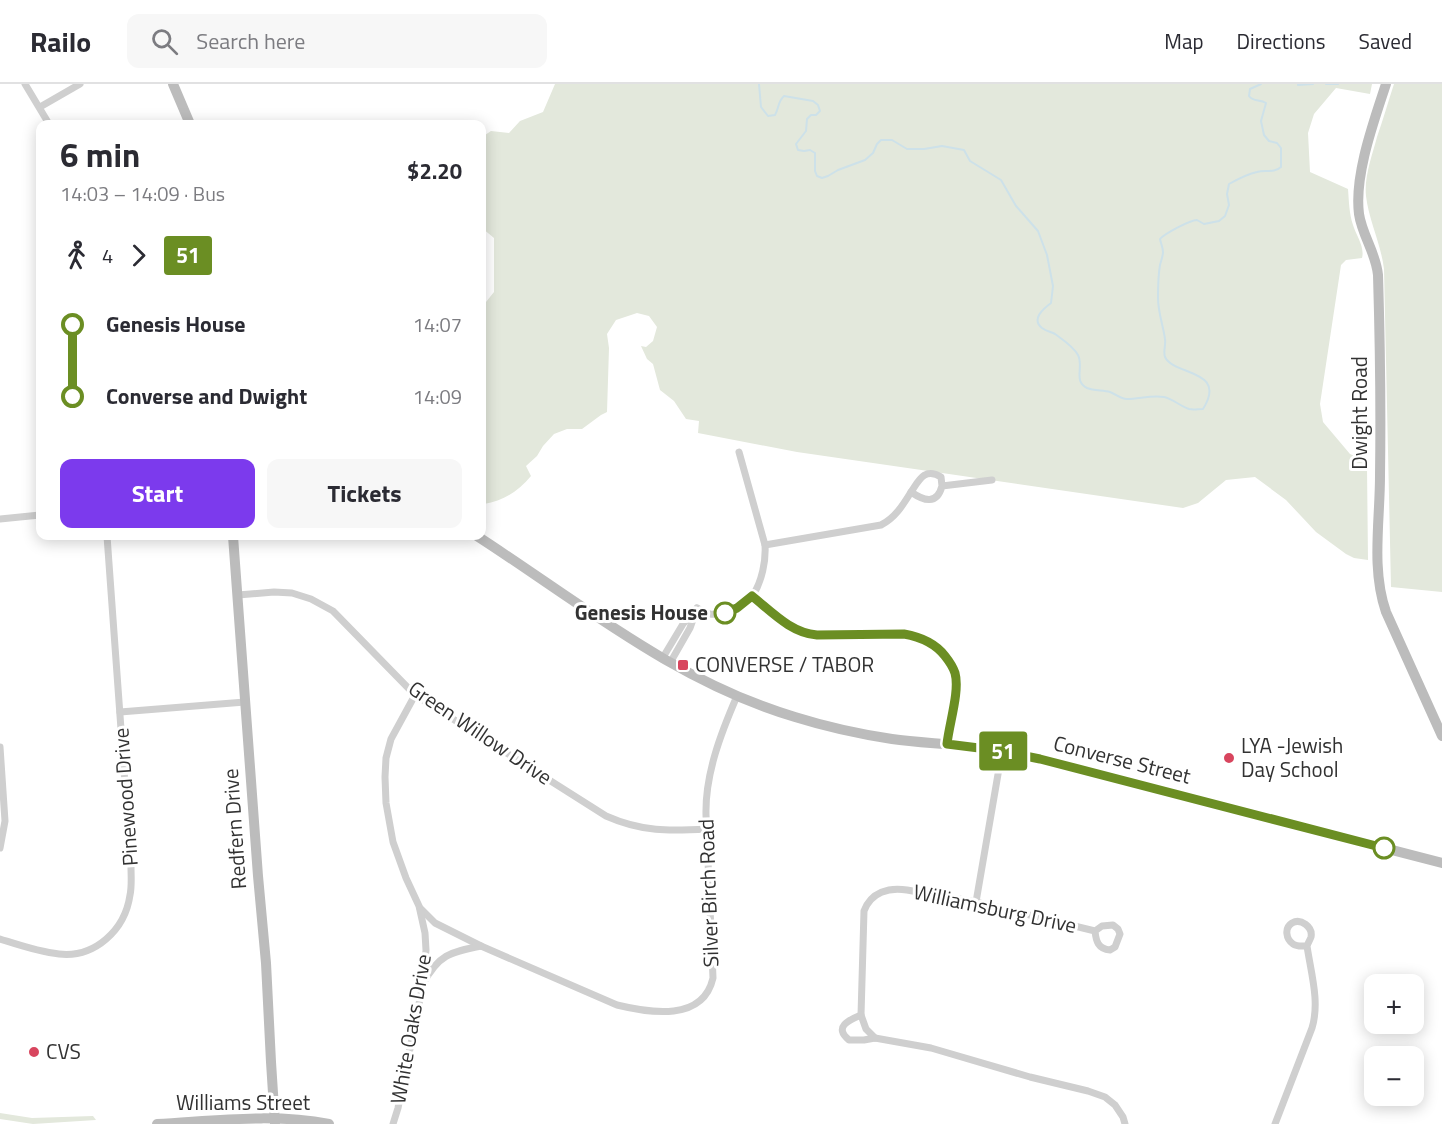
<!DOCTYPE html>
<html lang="en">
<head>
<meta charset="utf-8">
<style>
  body { margin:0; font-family:"Titillium Web",sans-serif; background:#f7f7f7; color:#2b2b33; height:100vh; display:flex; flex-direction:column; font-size:22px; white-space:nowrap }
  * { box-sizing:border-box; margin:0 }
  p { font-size:20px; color:#7c7c81 }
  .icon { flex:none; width:33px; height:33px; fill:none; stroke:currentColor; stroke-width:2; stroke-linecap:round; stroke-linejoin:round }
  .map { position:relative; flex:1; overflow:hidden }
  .sheet { position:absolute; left:36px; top:36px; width:450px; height:420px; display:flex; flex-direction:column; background:#fff; border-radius:12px; box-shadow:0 3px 15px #0003 }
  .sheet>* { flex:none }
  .badge { padding:0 12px; border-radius:4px; font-size:21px; line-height:39px }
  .fabs { position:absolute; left:1364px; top:890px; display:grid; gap:12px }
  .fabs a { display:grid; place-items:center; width:60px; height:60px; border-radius:12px; background:#fff; box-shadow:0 3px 15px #0003; font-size:30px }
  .map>.badge { position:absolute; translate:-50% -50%; box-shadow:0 0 0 3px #fff }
  .legs { display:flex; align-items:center; gap:9px; height:66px; padding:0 24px; font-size:20px }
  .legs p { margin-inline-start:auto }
  .headline { display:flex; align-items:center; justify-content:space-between; height:102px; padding:0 24px }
  h1 { font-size:33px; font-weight:700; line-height:45px }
  .action { display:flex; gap:12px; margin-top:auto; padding:12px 24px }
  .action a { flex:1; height:69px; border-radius:12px; background:#7c3aed; color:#fff; font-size:24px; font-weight:700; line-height:69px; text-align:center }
  .action a+a { background:#f7f7f7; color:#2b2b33 }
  ul { padding:0 24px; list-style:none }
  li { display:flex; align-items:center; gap:21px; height:72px; font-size:22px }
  li i { display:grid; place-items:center; width:9px; height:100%; margin:0 8px; background:currentColor }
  li i::after { content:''; width:15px; height:15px; margin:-8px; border:4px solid; border-radius:50%; background:#fff }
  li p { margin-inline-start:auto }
  li:first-child i { background:linear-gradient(#0000 50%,currentColor 0) }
  li:last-child i { background:linear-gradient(currentColor 50%,#0000 0) }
  header { display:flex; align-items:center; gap:36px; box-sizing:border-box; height:84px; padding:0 30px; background:#fff; border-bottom:2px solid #e1e1e2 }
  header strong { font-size:28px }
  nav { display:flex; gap:33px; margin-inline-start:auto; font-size:21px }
  .search { width:420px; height:54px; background:#f7f7f7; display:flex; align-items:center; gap:15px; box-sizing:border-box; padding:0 21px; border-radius:12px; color:#7c7c81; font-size:22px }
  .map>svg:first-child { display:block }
  .green { fill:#e3e8dc }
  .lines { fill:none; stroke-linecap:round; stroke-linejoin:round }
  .stream { stroke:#cde1e9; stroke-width:2 }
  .street { stroke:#cfcfcf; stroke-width:7 }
  .secondary { stroke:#bcbcbc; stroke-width:10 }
  .line-1-casing { stroke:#fff; stroke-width:14 }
  .line-1 { stroke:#6b8e23; stroke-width:9 }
  .stop-1-dot { fill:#fff; stroke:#6b8e23; stroke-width:3 }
  .poi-dot { fill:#d8455e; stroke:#fff; stroke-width:2 }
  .labels { text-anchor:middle; stroke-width:6; stroke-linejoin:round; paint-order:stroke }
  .street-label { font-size:21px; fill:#323232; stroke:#fff }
  .stop-label { font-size:21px; font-weight:bold; fill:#323232; stroke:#fff; text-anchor:end }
  .poi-label { font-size:21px; fill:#323232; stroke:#fff; text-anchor:start }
</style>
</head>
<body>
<header>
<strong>Railo</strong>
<div class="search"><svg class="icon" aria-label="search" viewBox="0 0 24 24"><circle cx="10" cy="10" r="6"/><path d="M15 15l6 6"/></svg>Search here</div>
<nav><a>Map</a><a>Directions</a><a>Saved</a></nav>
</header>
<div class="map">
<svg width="1442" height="1040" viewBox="0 0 1442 1040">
  <rect width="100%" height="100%" fill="#fff"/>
  <g class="green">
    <path d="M555 0H1372L1370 10 1336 4 1314 30 1308 49 1310 88 1348 105C1349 117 1349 129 1353 141 1356 151 1365 163 1362 174L1346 176 1341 181 1320 320 1323 338 1350 370 1363 376 1367 383 1368 476 1354 474 1346 470 1316 448 1286 416 1255 393 1226 396 1198 419 1183 424 797 368 698 349 699 337 686 335 674 317 660 306 653 280 647 275 641 262 646 263 653 257 657 243 649 232 637 229 616 236 607 250 609 264 607 328 601 331 582 345H567L554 350 543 362 537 372 526 382 531 392C519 407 503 417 484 420L482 424V223L494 208V154L482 144V53L491 47 509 49 520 37 543 28Z"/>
    <path d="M1394 0H1442V508L1391 503 1384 185C1381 160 1369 137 1366 112 1364 93 1372 72 1377 53 1383 36 1388 18 1394 0Z"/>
    <polygon points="0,1029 32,1034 93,1032 96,1036 33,1040 0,1035"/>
  </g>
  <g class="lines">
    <g class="stream">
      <path d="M759 0 761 23 768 32 775 31C779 24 778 17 784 12L813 17 818 21 820 27 816 31H811L807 35 806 47 796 60 798 66 804 67 810 66 815 69V87L817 92 822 94 828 92 838 86 865 76 873 69 877 60 881 56H892L907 65H924L942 62 964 66 970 77 1001 96 1016 122 1038 147 1047 171 1053 202 1051 219C1043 225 1031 235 1042 244 1046 247 1051 248 1055 250 1063 256 1073 262 1078 271 1084 283 1073 297 1087 304 1094 307 1103 306 1110 308 1116 310 1120 315 1127 315 1139 315 1151 311 1164 313 1173 315 1180 322 1189 325 1193 326 1198 325 1203 325 1228 285 1174 292 1165 273 1163 267 1166 261 1165 255 1163 241 1158 228 1158 214 1158 203 1158 192 1160 181 1161 177 1163 172 1163 168 1163 164 1161 160 1160 155 1164 150 1190 136 1197 136L1204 140 1219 137 1225 132 1229 121 1227 110 1229 100C1238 95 1247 90 1257 88 1266 85 1273 90 1281 83V64L1277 59 1269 57 1264 51 1261 37 1266 19C1260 15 1253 18 1249 12L1250 5 1261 0"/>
      <polyline points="1298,0 1298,1 1313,0"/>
      <polyline points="1326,0 1338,0"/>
    </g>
    <g class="street">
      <polyline points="25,0 49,40"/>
      <polyline points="40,23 80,0"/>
      <path d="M942 402C937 421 924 417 911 408 919 396 925 383 941 393L942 402 992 396"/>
      <polyline points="0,435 40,431"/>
      <path d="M765 461 881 441C895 434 903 421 911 408"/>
      <path d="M238 511 274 508 292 509 311 515 333 527 415 611 606 732C642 748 669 747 707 745"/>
      <path d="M752 512C772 528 791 549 817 551 834 551 851 551 868 550 898 549 928 548 947 575 952 582 956 588 956 596 957 617 949 639 947 660"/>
      <path d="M697 524C701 526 706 529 710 530 717 531 723 529 729 527 737 524 748 518 753 511 762 497 766 477 765 461L739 368"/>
      <polyline points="662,575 683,540 694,528"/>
      <polyline points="670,579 690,544 697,524"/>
      <polyline points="120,628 245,618"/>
      <polyline points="0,663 5,737 0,764"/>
      <polyline points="976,818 1002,667"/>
      <polyline points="420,824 435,839 481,862"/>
      <path d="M1095 847C1096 857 1098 865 1110 866L1115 863 1120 850 1118 845 1113 841 1102 842 1095 847 976 818 907 806C889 803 871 808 864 827L861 931C849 936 833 943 849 956H864L875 954 931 964 1030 993 1088 1007 1105 1013 1115 1021 1123 1033 1125 1040"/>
      <path d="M0 855C19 861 39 868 59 870 95 874 125 846 130 811 132 802 131 793 131 783L107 452"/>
      <path d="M423 900C438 871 450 868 481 862L617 921C650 929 703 938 713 894L706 731C705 690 721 649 737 612"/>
      <polyline points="861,931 866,945 875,954"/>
      <polyline points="393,1040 398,1024 423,900 426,866 425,849 419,822 406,794 393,758 386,719 385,693 386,674 391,655 415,611"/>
      <path d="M1275 1040 1312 944C1320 918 1311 889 1307 862 1308 859 1310 856 1311 853 1313 843 1301 834 1292 839 1284 844 1286 855 1293 860 1297 863 1302 862 1307 862"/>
    </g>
    <g class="secondary">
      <polyline points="173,0 190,40"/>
      <path d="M1386 0C1374 37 1354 91 1359 130 1362 151 1376 169 1378 191 1380 258 1381 325 1380 392 1380 437 1371 485 1386 528L1442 652"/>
      <polyline points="233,452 258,792 266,879 271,978 275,1040"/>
      <path d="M477 452C579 518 676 598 795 633 827 643 859 650 892 655 913 658 934 659 955 661 984 664 1012 669 1040 675L1442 779"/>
      <path d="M157 1040C214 1037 273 1029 329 1040"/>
    </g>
  </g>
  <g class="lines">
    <defs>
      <path id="line-1" d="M725 529 737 524 752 512C772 528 791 549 817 551L904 550C921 553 935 559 945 572 949 577 953 583 955 589 960 607 949 640 947 660L995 666 1040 675 1384 764"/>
    </defs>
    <use href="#line-1" class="line-1-casing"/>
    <use href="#line-1" class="line-1"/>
  </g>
  <g class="stop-1-dot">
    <circle cx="725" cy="529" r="10"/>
    <circle cx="1384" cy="764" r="10"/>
  </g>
  <g class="poi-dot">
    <rect x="677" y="575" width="12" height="12" rx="3"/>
    <circle cx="1229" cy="674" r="6"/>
    <circle cx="34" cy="968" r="6"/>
  </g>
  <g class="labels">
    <g class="street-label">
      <text transform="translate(1360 329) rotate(-90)" y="7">Dwight Road</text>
      <text transform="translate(480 649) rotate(34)" y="7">Green Willow Drive</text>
      <text transform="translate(1122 676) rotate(14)" y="7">Converse Street</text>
      <text transform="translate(126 713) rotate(-94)" y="7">Pinewood Drive</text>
      <text transform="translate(235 745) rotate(-94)" y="7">Redfern Drive</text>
      <text transform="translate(709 809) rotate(-92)" y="7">Silver Birch Road</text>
      <text transform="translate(995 825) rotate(12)" y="7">Williamsburg Drive</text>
      <text transform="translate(411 945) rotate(-80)" y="7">White Oaks Drive</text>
      <text x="243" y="1026">Williams Street</text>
    </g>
    <g class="stop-label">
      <text x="708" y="536">Genesis House</text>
    </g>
    <g class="poi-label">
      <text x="695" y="588">CONVERSE / TABOR</text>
      <text x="1241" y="669">LYA -Jewish<tspan x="1241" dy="24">Day School</tspan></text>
      <text x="46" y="975">CVS</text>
    </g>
  </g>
</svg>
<div class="fabs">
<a>+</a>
<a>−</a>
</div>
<b class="badge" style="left:1003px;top:667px;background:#6b8e23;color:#fff">51</b>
<section class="sheet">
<div class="headline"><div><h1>6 min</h1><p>14:03 – 14:09 · Bus</p></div><b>$2.20</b></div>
<div class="legs"><svg class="icon" aria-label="walk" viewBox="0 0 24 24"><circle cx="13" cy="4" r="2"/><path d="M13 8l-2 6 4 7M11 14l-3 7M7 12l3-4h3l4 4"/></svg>4<svg class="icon" aria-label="forward" viewBox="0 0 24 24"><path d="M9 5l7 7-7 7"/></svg><b class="badge" style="background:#6b8e23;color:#fff">51</b></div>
<ul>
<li><i style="color:#6b8e23"></i><b>Genesis House</b><p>14:07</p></li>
<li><i style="color:#6b8e23"></i><b>Converse and Dwight</b><p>14:09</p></li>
</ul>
<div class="action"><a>Start</a><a>Tickets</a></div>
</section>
</div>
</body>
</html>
